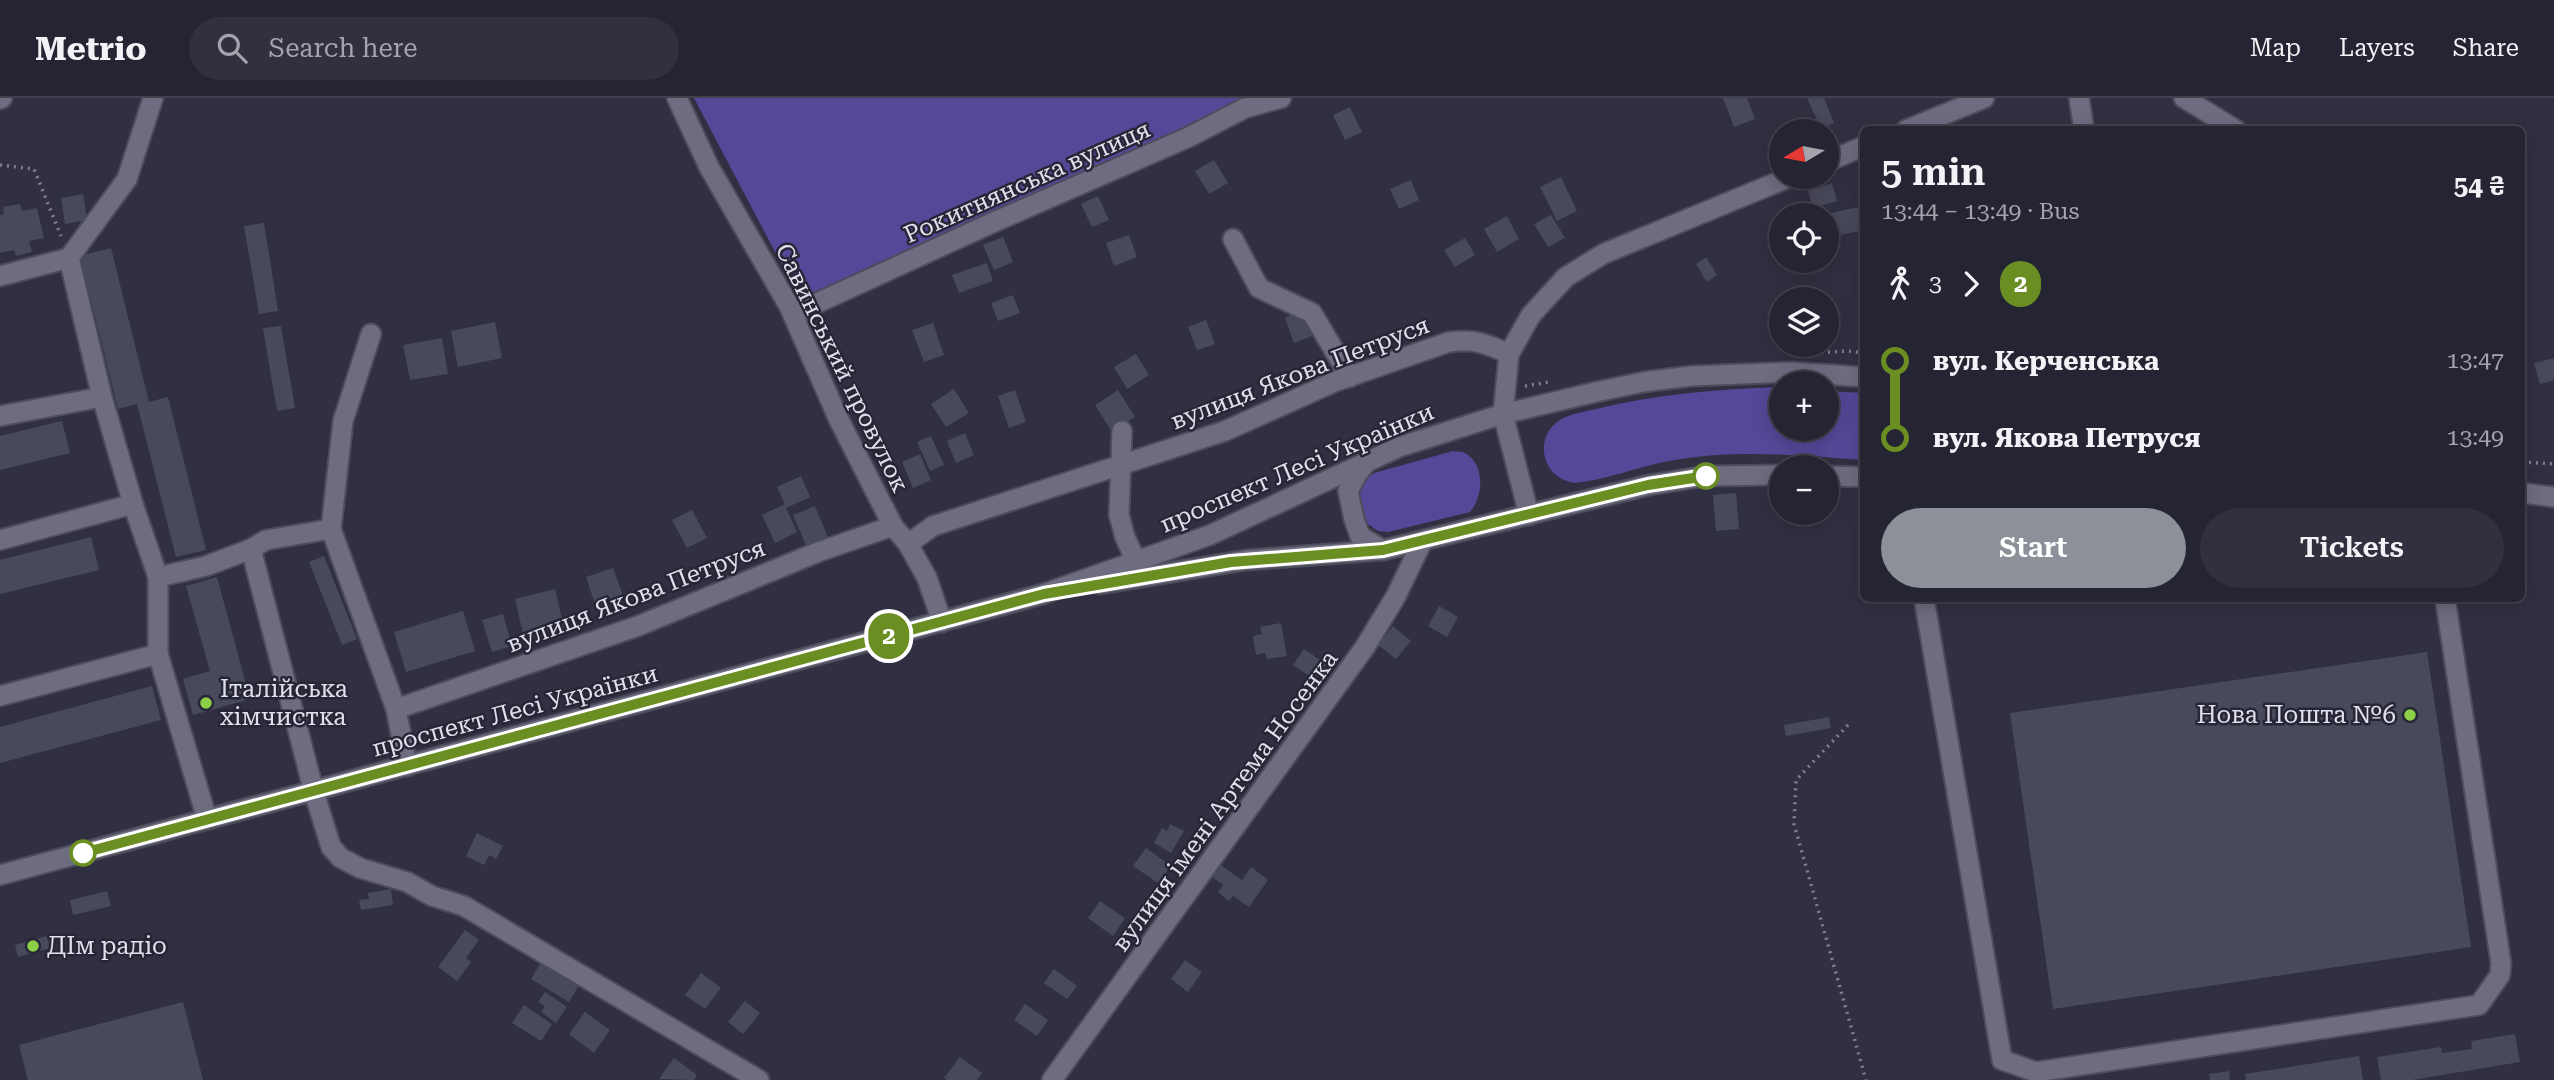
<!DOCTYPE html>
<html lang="en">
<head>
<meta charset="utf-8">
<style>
  body { margin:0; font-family:"Roboto Serif",serif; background:#31303e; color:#f1f3f6; height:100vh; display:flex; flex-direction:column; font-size:26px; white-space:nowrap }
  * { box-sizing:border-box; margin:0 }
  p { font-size:23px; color:#a3a4ac }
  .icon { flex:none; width:38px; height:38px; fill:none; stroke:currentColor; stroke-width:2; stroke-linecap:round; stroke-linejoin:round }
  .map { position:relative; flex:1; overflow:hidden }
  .drawer { position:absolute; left:1860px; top:28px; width:665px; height:476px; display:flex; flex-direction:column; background:#252432; border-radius:10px; box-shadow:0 4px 18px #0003,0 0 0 2px #42414d }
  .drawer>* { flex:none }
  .badge { padding:0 14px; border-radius:23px; font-size:24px; line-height:46px }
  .needle { width:46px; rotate:260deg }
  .controls { position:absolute; left:1769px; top:21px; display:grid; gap:14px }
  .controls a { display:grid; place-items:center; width:70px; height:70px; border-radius:50%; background:#252432; box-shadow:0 4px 18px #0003,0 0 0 2px #42414d; font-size:35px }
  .map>.badge { position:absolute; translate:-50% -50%; box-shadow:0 0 0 4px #fff }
  .legs { display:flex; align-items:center; gap:10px; height:77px; padding:0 21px; font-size:23px }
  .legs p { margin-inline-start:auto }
  .headline { display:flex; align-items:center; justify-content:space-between; height:119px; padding:0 21px }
  h1 { font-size:38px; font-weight:600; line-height:52px }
  .action { display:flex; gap:14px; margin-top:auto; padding:14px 21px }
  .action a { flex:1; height:80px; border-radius:42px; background:#8c9099; color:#fff; font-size:28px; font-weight:600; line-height:80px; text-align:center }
  .action a+a { background:#31303e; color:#f1f3f6 }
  ul { padding:0 21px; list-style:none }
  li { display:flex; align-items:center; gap:24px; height:77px; font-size:26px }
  li i { display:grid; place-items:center; width:10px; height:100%; margin:0 9px; background:currentColor }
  li i::after { content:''; width:18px; height:18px; margin:-9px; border:5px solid; border-radius:50%; background:#252432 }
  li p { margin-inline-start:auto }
  li:first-child i { background:linear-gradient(#0000 50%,currentColor 0) }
  li:last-child i { background:linear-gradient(currentColor 50%,#0000 0) }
  header { display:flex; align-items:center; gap:42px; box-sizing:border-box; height:98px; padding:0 35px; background:#252432; border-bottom:2px solid #42414d }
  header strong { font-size:33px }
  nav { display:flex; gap:38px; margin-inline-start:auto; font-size:24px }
  .search { width:490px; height:63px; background:#31303e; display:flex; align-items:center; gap:18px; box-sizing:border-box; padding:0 24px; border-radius:38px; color:#a3a4ac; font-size:26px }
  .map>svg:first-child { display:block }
  .green { fill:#544898 }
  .building { fill:#49495c }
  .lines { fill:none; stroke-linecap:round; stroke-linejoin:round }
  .minor-casing { stroke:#4d4c5b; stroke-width:23 }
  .path { stroke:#80808f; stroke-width:3.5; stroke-dasharray:2 5; stroke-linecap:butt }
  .minor { stroke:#6d6c80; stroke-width:19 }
  .line-1-casing { stroke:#fff; stroke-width:16 }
  .line-1 { stroke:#6b8e23; stroke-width:10 }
  .stop-1-dot { fill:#fff; stroke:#6b8e23; stroke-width:3.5 }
  .poi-dot { fill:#8cce45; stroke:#272637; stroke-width:2.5 }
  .labels { text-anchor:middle; stroke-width:5; stroke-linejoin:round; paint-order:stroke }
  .street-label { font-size:24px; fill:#e0e0ec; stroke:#272637 }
  .poi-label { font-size:24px; fill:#e0e0ec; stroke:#272637; text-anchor:start }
</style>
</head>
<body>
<header>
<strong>Metrio</strong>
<div class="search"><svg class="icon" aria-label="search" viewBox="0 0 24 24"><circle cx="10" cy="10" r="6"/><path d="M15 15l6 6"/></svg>Search here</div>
<nav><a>Map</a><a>Layers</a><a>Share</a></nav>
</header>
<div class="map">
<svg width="2554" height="982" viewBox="0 0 2554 982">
  <rect width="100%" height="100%" fill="#313042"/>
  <g class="green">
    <polygon points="694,0 1257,0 1231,7 803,207"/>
    <path d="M1781 289 1782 331H1827V293L1864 295V362C1801 357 1732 351 1669 363 1637 369 1606 382 1574 385 1561 382 1551 376 1546 363 1541 349 1545 334 1556 325 1566 316 1583 314 1596 311 1658 296 1718 291 1781 289Z"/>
    <path d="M1453 353C1457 354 1462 353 1465 355 1486 367 1483 399 1470 414L1388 434 1378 433 1362 422 1357 391 1364 382 1374 375Z"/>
  </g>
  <g class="building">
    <polygon points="1723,0 1747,0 1755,21 1734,29"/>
    <polygon points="1807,0 1824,0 1834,25 1821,31"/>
    <polygon points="1350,9 1362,34 1345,42 1333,17"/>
    <polygon points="1214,62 1228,85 1209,96 1195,73"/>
    <polygon points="1561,79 1577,113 1557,123 1540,89"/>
    <polygon points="1411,82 1419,102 1399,111 1390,91"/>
    <polygon points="1832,85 1837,103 1813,110 1808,93"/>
    <polygon points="83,96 87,122 65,126 61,100"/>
    <polygon points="1098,98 1109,122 1092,129 1081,106"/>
    <polygon points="20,106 22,113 37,110 44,140 29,143 32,154 16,158 14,152 0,155 0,117 4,116 3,109"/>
    <polygon points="1859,109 1864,132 1836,138 1831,115"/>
    <polygon points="1551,117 1565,140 1548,149 1534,126"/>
    <polygon points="1507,118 1519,141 1497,154 1484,131"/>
    <polygon points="264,125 278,213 259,216 244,128"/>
    <polygon points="1129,137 1137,159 1114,168 1106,145"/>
    <polygon points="1003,139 1013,164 994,172 983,147"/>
    <polygon points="1465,140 1475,157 1455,169 1444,152"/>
    <polygon points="111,150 149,304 168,299 206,452 176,459 137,306 118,311 80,158"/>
    <polygon points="1706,159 1717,177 1707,184 1696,166"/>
    <polygon points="987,165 993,183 959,195 952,177"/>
    <polygon points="1013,197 1020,215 998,223 991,205"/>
    <polygon points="1303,213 1312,238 1294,245 1285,220"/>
    <polygon points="1206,222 1215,246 1197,252 1188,229"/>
    <polygon points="495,224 502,260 458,269 451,233"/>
    <polygon points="933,225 944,257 924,264 912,232"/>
    <polygon points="281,228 295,310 277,313 263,230"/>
    <polygon points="442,240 448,276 410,282 403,247"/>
    <polygon points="1136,256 1149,277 1127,291 1114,269"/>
    <polygon points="2554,260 2554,282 2540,286 2534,265"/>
    <polygon points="954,291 969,315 946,329 931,306"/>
    <polygon points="1015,292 1026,324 1009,330 998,298"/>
    <polygon points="1118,292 1135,319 1112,334 1095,307"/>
    <polygon points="62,323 70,355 0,372 0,338"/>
    <polygon points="965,335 974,357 956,365 947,343"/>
    <polygon points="931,338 944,367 930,373 917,344"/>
    <polygon points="920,356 931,382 913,390 902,364"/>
    <polygon points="801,378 810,399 786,410 797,434 775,445 762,417 785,406 777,389"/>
    <polygon points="1736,395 1739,431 1716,433 1713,397"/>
    <polygon points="815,408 829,442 808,452 793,417"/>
    <polygon points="692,412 707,440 687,450 672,422"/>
    <polygon points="91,439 99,472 0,496 0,462"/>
    <polygon points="324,458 357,541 342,547 309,464"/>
    <polygon points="613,470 625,503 597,512 586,479"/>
    <polygon points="217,479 250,601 193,617 183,581 210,573 186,488"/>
    <polygon points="555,491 564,530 524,540 515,501"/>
    <polygon points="1439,508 1458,519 1447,539 1428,528"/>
    <polygon points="463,513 475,553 406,574 394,534"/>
    <polygon points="503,516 512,548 492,554 482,522"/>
    <polygon points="1281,525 1287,558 1267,561 1265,555 1256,557 1253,538 1262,536 1260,529"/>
    <polygon points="1393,528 1411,543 1396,561 1378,547"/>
    <polygon points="1304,551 1326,566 1315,582 1293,567"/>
    <polygon points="2427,554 2471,849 2053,911 2010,615"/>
    <polygon points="152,588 161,622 0,665 0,629"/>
    <polygon points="1829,619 1831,630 1786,638 1784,627"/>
    <polygon points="1170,726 1184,733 1171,755 1154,745 1162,730 1167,733"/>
    <polygon points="477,735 503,748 496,761 489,757 484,767 466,758"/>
    <polygon points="1146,750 1171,768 1158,785 1133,768"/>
    <polygon points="1218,765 1242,782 1251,769 1268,782 1249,809 1233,798 1229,803 1218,794 1223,787 1209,777"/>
    <polygon points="391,791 393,807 361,812 359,802 369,801 368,795"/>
    <polygon points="107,793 111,808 73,817 70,802"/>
    <polygon points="1100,803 1125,820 1113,838 1088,820"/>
    <polygon points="465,832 479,842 466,860 471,864 457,883 438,869"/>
    <polygon points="47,838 50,850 18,859 15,847"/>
    <polygon points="1185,862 1202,874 1188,894 1171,881"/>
    <polygon points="541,864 579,887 569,904 531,881"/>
    <polygon points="1054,871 1077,888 1067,901 1044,885"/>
    <polygon points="701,875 721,890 705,911 685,897"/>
    <polygon points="545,894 567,909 556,925 541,914 545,908 538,904"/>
    <polygon points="745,903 760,915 743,936 728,924"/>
    <polygon points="183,904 203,982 28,982 19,947"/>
    <polygon points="1025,906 1048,922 1037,938 1014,922"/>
    <polygon points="524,907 552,926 541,943 512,925"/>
    <polygon points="585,914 610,932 594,955 569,936"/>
    <polygon points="2515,936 2520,964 2412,982 2381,982 2377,959 2441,949 2442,955 2472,951 2471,943"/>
    <polygon points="2359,958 2363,982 2246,982 2245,976"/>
    <polygon points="960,959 982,975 977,982 947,982 944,980"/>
    <polygon points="674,960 697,977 694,982 659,981"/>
    <polygon points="2229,973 2230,982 2210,982 2209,976"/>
  </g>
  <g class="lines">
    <defs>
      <g id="minor">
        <polyline points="677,0 709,69 789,208 839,322 893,428 908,446 927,480 942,524"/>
        <polyline points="2079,0 2084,32"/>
        <polyline points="2184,0 2236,32"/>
        <polyline points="0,1 2,0"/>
        <polyline points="1906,32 1984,0"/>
        <polyline points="1827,64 1864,48"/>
        <polyline points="1233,141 1259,190 1312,215 1350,279"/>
        <polyline points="69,160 127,81 153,0"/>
        <polyline points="0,178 69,160 102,299 133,406"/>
        <polyline points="793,216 994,124 1189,39 1245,10 1281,0"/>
        <polyline points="371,236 343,323 331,431 266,442 251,451 314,694 331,749 341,760 360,770 407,784 432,798 464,808 759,982"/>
        <polyline points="0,318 102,299"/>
        <polyline points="1122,333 1119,417 1125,439 1136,463"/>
        <polyline points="1366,365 1357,376 1348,393 1354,421 1360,438 1383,452"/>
        <polyline points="1827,378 1864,379"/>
        <polyline points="2522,395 2554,399"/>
        <polyline points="1529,417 1503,316 1509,256 1531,217 1566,179 1603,156 1790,79"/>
        <polyline points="331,431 396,611 407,668"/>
        <polyline points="0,442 133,406 158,479 158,556"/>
        <path d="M908 446 933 428 1225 333 1334 284 1449 244C1475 241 1485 245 1509 256"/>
        <polyline points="158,479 206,468 251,451"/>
        <polyline points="1100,486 1246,462 1383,452 1649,387 1706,378 1782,377"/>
        <polyline points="1924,500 2002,962 2036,974 2479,907 2500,877 2501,865 2445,500"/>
        <polyline points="0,598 158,556 207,721"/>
        <polyline points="396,611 638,528 818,454 893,428"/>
        <polyline points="0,777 1043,496 1210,437 1399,349 1503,316 1596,294 1643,284 1691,278 1792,274 1864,279"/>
        <polyline points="1052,982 1365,549 1396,498 1422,444"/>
      </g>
    </defs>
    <use href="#minor" class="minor-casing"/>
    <g class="path">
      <polyline points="0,67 34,71 61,138"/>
      <polyline points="1814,255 1848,253 1864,255"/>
      <polyline points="1525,288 1549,284"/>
      <polyline points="2522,364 2554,366"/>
      <polyline points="1848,627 1796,682 1794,726 1866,982"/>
    </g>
    <use href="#minor" class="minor"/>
  </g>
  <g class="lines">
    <defs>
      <polyline id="line-1" points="83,755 1044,496 1231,464 1383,452 1648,387 1706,378"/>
    </defs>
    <use href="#line-1" class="line-1-casing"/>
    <use href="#line-1" class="line-1"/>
  </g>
  <g class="stop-1-dot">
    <circle cx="1706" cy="378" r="12"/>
    <circle cx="83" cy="755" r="12"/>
  </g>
  <g class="poi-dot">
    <circle cx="206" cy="605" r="7"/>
    <circle cx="2410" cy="617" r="7"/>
    <circle cx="33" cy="848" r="7"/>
  </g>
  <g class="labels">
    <g class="street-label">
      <text transform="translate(1027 84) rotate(-24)" y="8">Рокитнянська вулиця</text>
      <text transform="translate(842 270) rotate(64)" y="8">Савинський провулок</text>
      <text transform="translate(1300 275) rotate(-21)" y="8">вулиця Якова Петруся</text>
      <text transform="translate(1297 370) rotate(-23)" y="8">проспект Лесі Українки</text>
      <text transform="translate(636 498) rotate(-21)" y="8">вулиця Якова Петруся</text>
      <text transform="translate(515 613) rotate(-15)" y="8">проспект Лесі Українки</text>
      <text transform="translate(1225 703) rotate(-54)" y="8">вулиця імені Артема Носенка</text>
    </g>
    <g class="poi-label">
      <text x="220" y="599">Італійська<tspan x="220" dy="28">хімчистка</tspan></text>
      <text x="2396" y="625" text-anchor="end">Нова Пошта №6</text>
      <text x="47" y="856">ДІм радіо</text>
    </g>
  </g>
</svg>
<div class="controls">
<a><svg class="needle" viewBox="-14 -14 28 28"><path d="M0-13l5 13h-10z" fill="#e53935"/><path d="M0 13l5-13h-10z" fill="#a3a4ac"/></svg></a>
<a><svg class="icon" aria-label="locate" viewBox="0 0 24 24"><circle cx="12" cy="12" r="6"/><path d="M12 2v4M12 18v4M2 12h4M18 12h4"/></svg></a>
<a><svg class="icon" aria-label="layers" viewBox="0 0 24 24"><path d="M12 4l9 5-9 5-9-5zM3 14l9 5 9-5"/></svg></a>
<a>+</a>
<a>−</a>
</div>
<b class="badge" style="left:889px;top:538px;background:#6b8e23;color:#fff">2</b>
<section class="drawer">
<div class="headline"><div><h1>5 min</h1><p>13:44 – 13:49 · Bus</p></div><b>54 ₴</b></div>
<div class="legs"><svg class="icon" aria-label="walk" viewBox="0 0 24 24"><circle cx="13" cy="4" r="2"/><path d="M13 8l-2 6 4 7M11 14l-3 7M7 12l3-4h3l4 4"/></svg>3<svg class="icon" aria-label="forward" viewBox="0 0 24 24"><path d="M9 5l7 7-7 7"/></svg><b class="badge" style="background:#6b8e23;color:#fff">2</b></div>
<ul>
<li><i style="color:#6b8e23"></i><b>вул. Керченська</b><p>13:47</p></li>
<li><i style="color:#6b8e23"></i><b>вул. Якова Петруся</b><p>13:49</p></li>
</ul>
<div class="action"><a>Start</a><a>Tickets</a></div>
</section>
</div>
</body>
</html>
